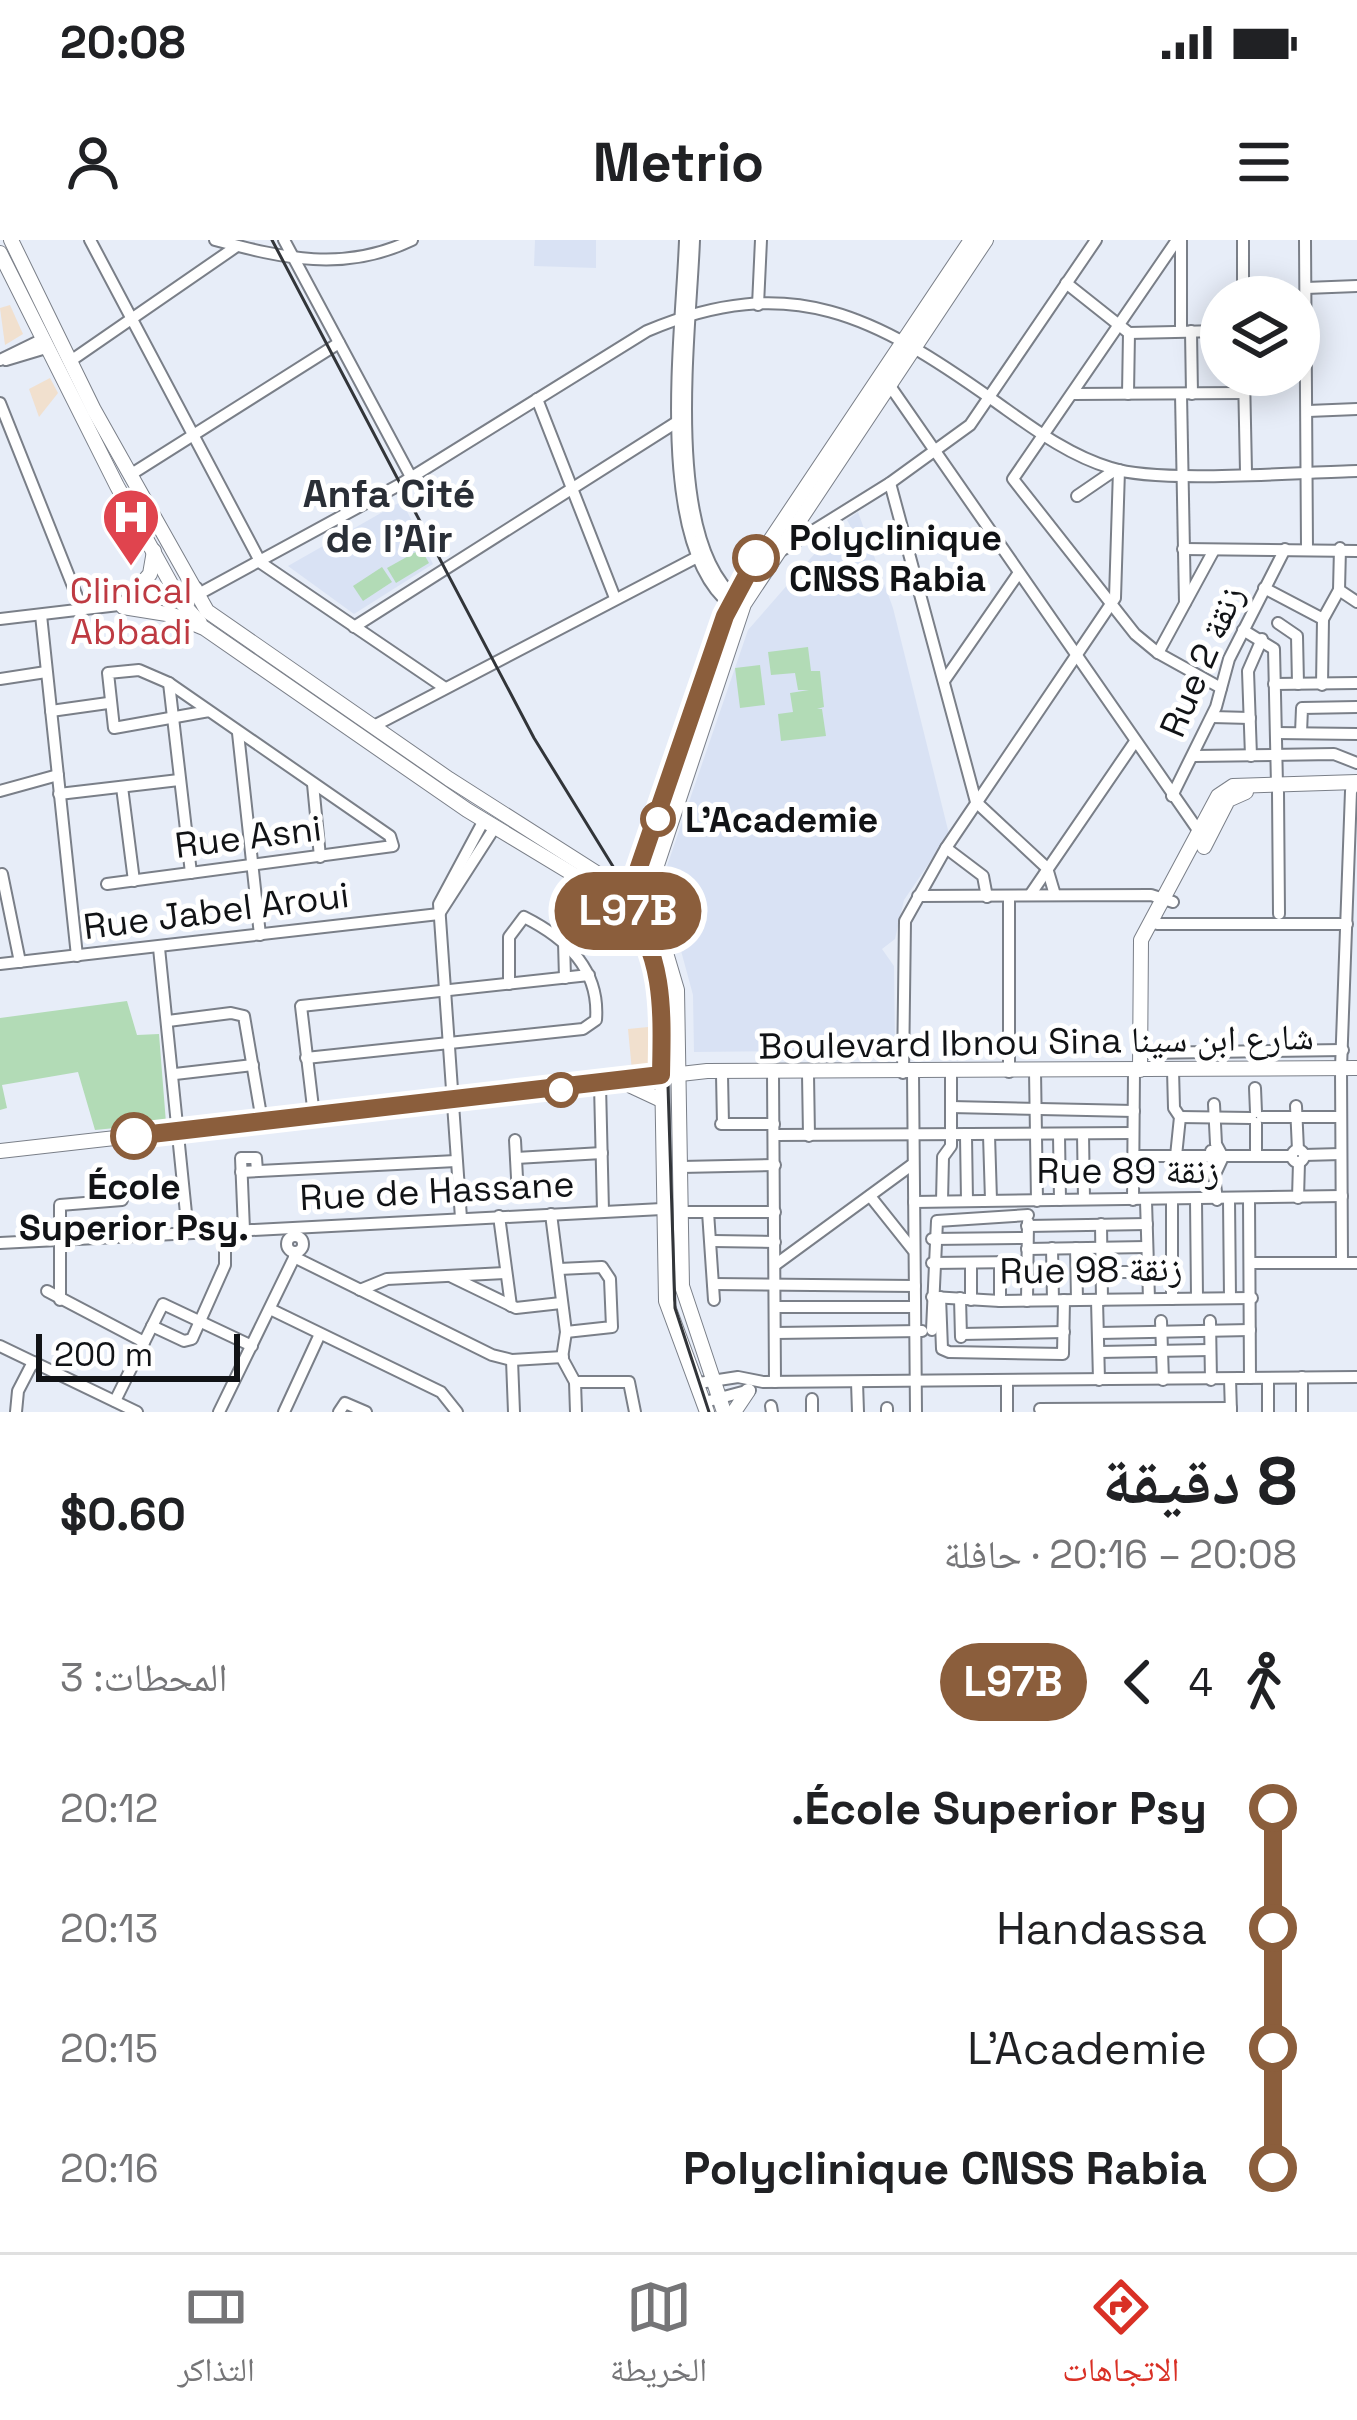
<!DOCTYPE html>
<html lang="ar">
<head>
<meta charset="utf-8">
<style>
  body { margin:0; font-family:"Space Grotesk","Noto Naskh Arabic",sans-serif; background:#f6f6f6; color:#202124; direction:rtl; height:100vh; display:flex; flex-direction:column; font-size:45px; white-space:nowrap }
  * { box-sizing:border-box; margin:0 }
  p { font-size:39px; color:#757577 }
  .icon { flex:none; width:66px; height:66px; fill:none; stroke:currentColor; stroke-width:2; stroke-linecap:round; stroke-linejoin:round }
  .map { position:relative; height:1172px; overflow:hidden; direction:ltr }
  .details { display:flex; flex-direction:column; background:#fff; flex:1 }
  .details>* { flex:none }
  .badge { padding:0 24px; border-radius:39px; font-size:42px; line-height:78px }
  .buttons { position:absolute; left:1200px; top:36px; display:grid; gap:24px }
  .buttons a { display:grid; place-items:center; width:120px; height:120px; border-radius:50%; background:#fff; box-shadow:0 6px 30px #0003; font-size:60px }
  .scale { position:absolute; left:36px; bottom:30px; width:204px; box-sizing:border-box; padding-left:12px; border:6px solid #111316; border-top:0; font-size:33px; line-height:42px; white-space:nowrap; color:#111316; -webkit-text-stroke:9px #fff; paint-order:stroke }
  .map>.badge { position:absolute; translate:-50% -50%; box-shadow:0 0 0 6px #fff }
  .legs { display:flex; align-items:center; gap:18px; height:132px; padding:0 60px; font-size:39px }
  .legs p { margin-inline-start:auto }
  .headline { display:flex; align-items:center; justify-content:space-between; height:204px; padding:0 60px }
  h1 { font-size:66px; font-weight:700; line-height:90px }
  ul { padding:0 60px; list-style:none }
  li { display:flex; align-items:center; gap:42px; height:120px; font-size:45px }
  li i { display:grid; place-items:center; width:18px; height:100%; margin:0 15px; background:currentColor }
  li i::after { content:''; width:30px; height:30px; margin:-15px; border:9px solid; border-radius:50%; background:#fff }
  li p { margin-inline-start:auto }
  li:first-child i { background:linear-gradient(#0000 50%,currentColor 0) }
  li:last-child i { background:linear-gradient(currentColor 50%,#0000 0) }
  .status { display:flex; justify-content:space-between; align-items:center; height:84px; padding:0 60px; background:#fff; direction:ltr }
  .status svg { height:33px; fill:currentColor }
  header { display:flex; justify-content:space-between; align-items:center; height:156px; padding:0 60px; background:#fff; font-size:54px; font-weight:700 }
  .dock { display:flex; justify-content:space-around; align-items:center; height:168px; border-top:3px solid #e0e0e0; background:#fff; font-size:33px; color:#757577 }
  .dock a { display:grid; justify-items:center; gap:6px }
  .dock .active { color:#d93025 }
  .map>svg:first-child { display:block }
  .commercial { fill:#f1e0ce }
  .built { fill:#d9e2f4 }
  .green { fill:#b2dbb6 }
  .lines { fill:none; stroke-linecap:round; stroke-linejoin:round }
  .minor-casing { stroke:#7a7f88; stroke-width:14 }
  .major-casing { stroke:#7a7f88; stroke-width:16 }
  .minor { stroke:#fff; stroke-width:10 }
  .major { stroke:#fff; stroke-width:14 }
  .tram { stroke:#323539; stroke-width:3 }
  .line-1-casing { stroke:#fff; stroke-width:27 }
  .line-1 { stroke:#8b5e3c; stroke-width:18 }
  .stop-1-dot { fill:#fff; stroke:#8b5e3c; stroke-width:6 }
  .labels { text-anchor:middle; stroke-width:10; stroke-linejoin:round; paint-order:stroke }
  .stop-label { font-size:36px; font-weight:bold; fill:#111316; stroke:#fff; text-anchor:start }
  .health-label { font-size:36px; fill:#be3a42; stroke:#fff }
  .street-label { font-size:36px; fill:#111316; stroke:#fff }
  .neighbourhood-label { font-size:39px; font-weight:bold; fill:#2a2f37; stroke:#fff }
</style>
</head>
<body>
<div class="status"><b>20:08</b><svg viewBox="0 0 49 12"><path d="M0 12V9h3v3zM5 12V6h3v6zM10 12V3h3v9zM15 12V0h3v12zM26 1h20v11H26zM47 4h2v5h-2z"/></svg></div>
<header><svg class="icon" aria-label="menu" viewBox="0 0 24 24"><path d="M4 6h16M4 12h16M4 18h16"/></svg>Metrio<svg class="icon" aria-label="person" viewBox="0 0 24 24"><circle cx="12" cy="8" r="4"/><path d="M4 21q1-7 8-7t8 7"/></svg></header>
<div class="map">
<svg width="1357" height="1172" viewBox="0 0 1357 1172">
  <rect width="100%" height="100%" fill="#e7edf8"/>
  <g class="commercial">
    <polygon points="10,65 23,94 5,105 0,68"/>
    <polygon points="50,138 58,153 39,177 29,149"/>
    <polygon points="658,786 652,827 632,831 628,789"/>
  </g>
  <g class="built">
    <polygon points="535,0 596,0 596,28 534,26"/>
    <polygon points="402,261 433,324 354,374 288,326"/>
    <polygon points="858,272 893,368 949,594 904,660 895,699 882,709 894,726 895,804 885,810 694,812 693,755 667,659 666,629 748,390 837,288 848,298 854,293 847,280"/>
  </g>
  <g class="green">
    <polygon points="421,309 429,323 396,343 387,328"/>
    <polygon points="382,327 392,342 363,361 353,346"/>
    <polygon points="808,407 811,431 820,431 824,467 817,469 822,469 826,496 781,501 778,474 793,472 790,453 809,450 798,450 795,433 771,435 768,412"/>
    <polygon points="760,425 765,465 740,468 735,428"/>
    <polygon points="127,761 137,795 159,794 166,883 95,890 78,832 2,845 7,868 0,870 0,778"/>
  </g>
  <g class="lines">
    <defs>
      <g id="minor">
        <polyline points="90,0 261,323 445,448"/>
        <path d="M215 0C283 18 344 33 412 0"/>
        <polyline points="284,0 411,237"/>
        <path d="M685 0C682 92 652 305 732 366"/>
        <path d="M694 0C691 89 662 299 737 359"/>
        <polyline points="1177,0 1013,239 1135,394 1158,413 1221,448"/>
        <polyline points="1181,0 1181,91"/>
        <polyline points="1305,0 1307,309"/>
        <polyline points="1066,43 1129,93 1221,91"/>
        <polyline points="1306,48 1357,46"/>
        <polyline points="1243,57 1243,0"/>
        <polyline points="758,65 761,0"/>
        <polyline points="1191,91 1192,154"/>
        <polyline points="0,120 41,100"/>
        <polyline points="6,120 46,108"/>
        <polyline points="69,122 237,6"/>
        <polyline points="1244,135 1246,232"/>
        <polyline points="890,146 1200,593"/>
        <polyline points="1073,154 1244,153"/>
        <polyline points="1128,154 1129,93"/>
        <polyline points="1181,154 1185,363"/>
        <polyline points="537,159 615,358"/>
        <polyline points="0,163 82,369"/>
        <polyline points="1308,171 1357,169"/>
        <polyline points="130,235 339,103"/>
        <polyline points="890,243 976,562 1047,628 1055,655"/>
        <polyline points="1077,256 1115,230"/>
        <polyline points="1183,309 1357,311"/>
        <polyline points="779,312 890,243 970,185 1096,0"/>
        <polyline points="1264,348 1323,379"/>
        <polyline points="1339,350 1357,362"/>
        <polyline points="133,360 197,348"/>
        <polyline points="41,375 77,716"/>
        <path d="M0 379 195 356 399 245 647 91C791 30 876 77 993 160 1030 186 1067 215 1111 228 1159 244 1300 232 1357 231"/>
        <polyline points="1278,383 1297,396 1298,444"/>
        <polyline points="354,387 680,180"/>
        <polyline points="1243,390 1274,409 1277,545"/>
        <polyline points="1158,413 1214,310"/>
        <polyline points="0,439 46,432"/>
        <polyline points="944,441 1018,334"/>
        <polyline points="169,443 191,633"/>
        <polyline points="1274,444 1357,443"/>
        <polyline points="1322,445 1323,379 1339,350 1340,308"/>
        <polyline points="51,471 108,463"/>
        <polyline points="1212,477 1250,478"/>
        <polyline points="372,487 703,314"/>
        <polyline points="238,493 260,695"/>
        <polyline points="1276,493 1357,494"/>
        <polyline points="1301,493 1302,468 1357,467"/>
        <polyline points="1194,516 1334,514 1357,523"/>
        <polyline points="1251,516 1248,431 1262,399"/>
        <polyline points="313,544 320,617"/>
        <polyline points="122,547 134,641"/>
        <polyline points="0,551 58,535"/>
        <polyline points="1278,552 1279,674"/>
        <polyline points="59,554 179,540"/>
        <polyline points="1172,556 1216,467 1229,419 1285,309"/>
        <polyline points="946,608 983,636 987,657"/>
        <polyline points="2,634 20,722"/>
        <polyline points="107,644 393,606 390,596 169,443 139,430 108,433 114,488 209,471"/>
        <polyline points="1030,655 1134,503"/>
        <polyline points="918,656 1151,655 1173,662"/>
        <polyline points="439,674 495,587"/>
        <polyline points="1157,684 1347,684"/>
        <polyline points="564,702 565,738"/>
        <polyline points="159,708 188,993"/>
        <polyline points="0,724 439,674"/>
        <polyline points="168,781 231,773 244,776 262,881"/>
        <polyline points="1147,813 1343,810"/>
        <path d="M306 818 583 789 596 780C600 729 566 698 524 677L509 697V744"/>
        <polyline points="1173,830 1174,868 1180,877 1176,916"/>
        <polyline points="1035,831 1037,961"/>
        <polyline points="1009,832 1009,656"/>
        <polyline points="903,833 905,681 946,608 1115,358 1119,230"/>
        <polyline points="913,833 916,1172"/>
        <polyline points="175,834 253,825"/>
        <polyline points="773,834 775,1142"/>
        <polyline points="808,834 809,896"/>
        <polyline points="722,835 723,884"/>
        <polyline points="600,845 603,971"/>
        <polyline points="1255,848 1256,872"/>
        <polyline points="1214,864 1216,904 1223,917 1216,932"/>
        <polyline points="1296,866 1298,910"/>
        <polyline points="951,867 1134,871"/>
        <polyline points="314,876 301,766 589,735"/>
        <polyline points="1180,877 1251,878"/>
        <polyline points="1262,877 1341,877"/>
        <polyline points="721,884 774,884"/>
        <polyline points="1083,894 1084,959"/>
        <polyline points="775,895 1133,893"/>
        <polyline points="989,895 991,960"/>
        <polyline points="1059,895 1060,960"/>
        <polyline points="966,896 967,961"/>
        <polyline points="515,900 517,938"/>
        <circle cx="1298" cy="916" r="6"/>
        <polyline points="1211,911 1217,960"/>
        <polyline points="1304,915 1341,914"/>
        <polyline points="1133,916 1292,916"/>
        <polyline points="1256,916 1256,883"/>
        <polyline points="516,918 602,913"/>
        <polyline points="681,927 775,925"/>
        <polyline points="241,932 456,921"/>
        <polyline points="870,956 913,1010"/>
        <polyline points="1298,958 1299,922"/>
        <polyline points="1249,959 1250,1138"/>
        <polyline points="1133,960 1134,830"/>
        <polyline points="1196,960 1197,1058"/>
        <polyline points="1229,960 1230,1058"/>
        <polyline points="942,961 943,917 951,906 951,832"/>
        <polyline points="1146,961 1149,1059"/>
        <polyline points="914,962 1342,956"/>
        <polyline points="680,972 775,972"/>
        <polyline points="708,972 714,1060"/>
        <polyline points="551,974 566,1092 562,1118 575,1142 576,1172"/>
        <polyline points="499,976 511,1066"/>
        <polyline points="461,978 439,664 484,580"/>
        <polyline points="1101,984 1102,1060"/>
        <polyline points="1027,986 1147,984"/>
        <polyline points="244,990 241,918 256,918 257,931"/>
        <circle cx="295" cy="1004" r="8"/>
        <polyline points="932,999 1027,998"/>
        <polyline points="713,1001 775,1002"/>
        <polyline points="0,1003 662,969"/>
        <polyline points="1052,1008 1053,1060"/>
        <polyline points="1076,1008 1077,1060"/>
        <polyline points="1027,1009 1147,1007"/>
        <polyline points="294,1017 492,1115 512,1120 563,1117"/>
        <polyline points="932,1023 1027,1022"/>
        <polyline points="971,1023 971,1060"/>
        <polyline points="1253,1023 1357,1023"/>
        <polyline points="1342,1023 1341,828 1351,551 1357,543"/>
        <polyline points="775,1025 913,924"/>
        <polyline points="559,1029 602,1027 610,1039 612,1087 566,1092"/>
        <polyline points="1102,1032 1148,1032"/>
        <polyline points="452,1037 516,1068 561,1063"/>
        <polyline points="713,1044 915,1046"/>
        <polyline points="360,1050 387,1039 505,1033"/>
        <polyline points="47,1051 144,1102"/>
        <polyline points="932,1057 1000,1061 1252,1058"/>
        <polyline points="940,1057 942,1109 949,1112 1063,1114 1064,1060"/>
        <polyline points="960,1058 961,1097"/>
        <polyline points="1172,1059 1172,961"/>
        <polyline points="60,1060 60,965 122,960"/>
        <polyline points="1097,1060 1099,1140"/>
        <polyline points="1000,1061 1000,1022"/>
        <polyline points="1027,1061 1028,982"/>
        <polyline points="775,1067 915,1067"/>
        <polyline points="270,1069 441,1152 457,1172"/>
        <polyline points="1161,1081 1163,1140"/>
        <polyline points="1210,1081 1211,1140"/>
        <polyline points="152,1086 184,1101 192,1099 225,1025 225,991"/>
        <polyline points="932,1090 937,981 1028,975"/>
        <polyline points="775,1093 922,1091"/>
        <polyline points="1099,1093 1250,1090"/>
        <polyline points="961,1094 1064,1092"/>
        <polyline points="0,1106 137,1172"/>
        <polyline points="1099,1112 1210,1110"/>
        <polyline points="512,1120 514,1172"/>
        <polyline points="1302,1137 1302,1172"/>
        <polyline points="1268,1138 1268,1172"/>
        <polyline points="1230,1139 1231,1172"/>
        <polyline points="1007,1140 1007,1172"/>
        <polyline points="575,1142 629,1142 635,1172"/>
        <polyline points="857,1142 858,1172"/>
        <polyline points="699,1143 738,1137 763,1142 1357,1137"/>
        <polyline points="812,1159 812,1172"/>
        <polyline points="115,1161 163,1064 252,1106"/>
        <polyline points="705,1162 750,1150"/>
        <polyline points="771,1166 772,1172"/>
        <polyline points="887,1168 887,1172"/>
        <polyline points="1040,1169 1231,1168"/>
        <polyline points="16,1172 18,1151 33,1122"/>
        <polyline points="219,1172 295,1016"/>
        <polyline points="284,1172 320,1094"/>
        <polyline points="339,1172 345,1163 366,1172"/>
      </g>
      <g id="major">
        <polyline points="11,0 94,170 207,371 449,539 653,669 677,750 682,1046 724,1172"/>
        <polyline points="0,13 117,246 181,362 200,383"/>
        <polyline points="127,361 150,334 154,311"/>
        <polyline points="123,367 173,375 204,388 467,570 614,659 641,686 654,719 661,768 666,1061 707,1172"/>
        <polyline points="1204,607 1228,560 1246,552"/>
        <polyline points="631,655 733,356 971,0"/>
        <polyline points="644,664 744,364 986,0"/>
        <polyline points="1140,830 1141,700 1218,556 1233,546 1357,542"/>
        <polyline points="631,846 661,860"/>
        <polyline points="0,911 707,831 1357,828"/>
        <polyline points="734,1172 748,1151"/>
      </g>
    </defs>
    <use href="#minor" class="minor-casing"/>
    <use href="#major" class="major-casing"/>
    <use href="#minor" class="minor"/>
    <use href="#major" class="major"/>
    <polyline class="tram" points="272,0 534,498 649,685 665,751 675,1068 709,1172"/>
  </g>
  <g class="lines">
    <defs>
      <path id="line-1" d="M134 896 661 835C662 777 666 713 625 668L725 376 756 318"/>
    </defs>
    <use href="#line-1" class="line-1-casing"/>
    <use href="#line-1" class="line-1"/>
  </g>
  <defs>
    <symbol id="hospital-pin" viewBox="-11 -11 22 30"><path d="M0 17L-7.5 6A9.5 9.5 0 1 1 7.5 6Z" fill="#e0444e" stroke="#fff"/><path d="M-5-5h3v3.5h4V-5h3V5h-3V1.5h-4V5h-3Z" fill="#fff"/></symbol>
  </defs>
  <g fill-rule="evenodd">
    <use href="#hospital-pin" x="98" y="244" width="66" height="90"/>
  </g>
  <g class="stop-1-dot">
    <circle cx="756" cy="318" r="21"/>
    <circle cx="658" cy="579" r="15"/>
    <circle cx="561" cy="850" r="15"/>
    <circle cx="134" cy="896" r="21"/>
  </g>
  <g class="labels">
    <g class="stop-label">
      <text x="789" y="310">Polyclinique<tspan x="789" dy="41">CNSS Rabia</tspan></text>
      <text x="685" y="592">L'Academie</text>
      <text x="134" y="959" text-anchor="middle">École<tspan x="134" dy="41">Superior Psy.</tspan></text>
    </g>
    <g class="health-label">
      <text x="131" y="363">Clinical<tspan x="131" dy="41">Abbadi</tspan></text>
    </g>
    <g class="street-label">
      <text transform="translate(1201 421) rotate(-67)" y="13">Rue 2 زنقة</text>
      <text transform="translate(248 596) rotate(-7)" y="13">Rue Asni</text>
      <text transform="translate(216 670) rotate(-7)" y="13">Rue Jabel Aroui</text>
      <text transform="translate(1036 801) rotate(-1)" y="13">Boulevard Ibnou Sina شارع ابن سينا</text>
      <text x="1128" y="943">Rue 89 زنقة</text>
      <text transform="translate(437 950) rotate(-3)" y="13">Rue de Hassane</text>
      <text transform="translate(1091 1029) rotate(-1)" y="13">Rue 98 زنقة</text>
    </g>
    <g class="neighbourhood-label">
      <text x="389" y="267">Anfa Cité<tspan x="389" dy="45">de l'Air</tspan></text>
    </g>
  </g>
</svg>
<div class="buttons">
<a><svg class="icon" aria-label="layers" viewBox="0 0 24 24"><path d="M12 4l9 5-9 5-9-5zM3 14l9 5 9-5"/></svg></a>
</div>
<div class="scale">200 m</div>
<b class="badge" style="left:628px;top:671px;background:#8b5e3c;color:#fff">L97B</b>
</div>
<section class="details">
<div class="headline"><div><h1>8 دقيقة</h1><p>20:08 – 20:16 · حافلة</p></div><b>$0.60</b></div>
<div class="legs"><svg class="icon" aria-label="walk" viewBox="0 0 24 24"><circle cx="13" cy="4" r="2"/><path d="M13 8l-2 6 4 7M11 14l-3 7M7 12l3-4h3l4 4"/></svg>4<svg class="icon" aria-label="back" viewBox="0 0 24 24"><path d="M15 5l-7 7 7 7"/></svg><b class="badge" style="background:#8b5e3c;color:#fff">L97B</b><p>المحطات: 3</p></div>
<ul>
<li><i style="color:#8b5e3c"></i><b>École Superior Psy.</b><p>20:12</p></li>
<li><i style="color:#8b5e3c"></i><span>Handassa</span><p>20:13</p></li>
<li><i style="color:#8b5e3c"></i><span>L'Academie</span><p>20:15</p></li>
<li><i style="color:#8b5e3c"></i><b>Polyclinique CNSS Rabia</b><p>20:16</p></li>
</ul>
</section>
<nav class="dock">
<a class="active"><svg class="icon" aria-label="directions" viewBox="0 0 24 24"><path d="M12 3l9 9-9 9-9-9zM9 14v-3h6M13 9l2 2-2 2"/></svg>الاتجاهات</a>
<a><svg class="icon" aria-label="map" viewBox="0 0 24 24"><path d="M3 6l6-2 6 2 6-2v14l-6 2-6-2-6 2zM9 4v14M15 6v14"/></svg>الخريطة</a>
<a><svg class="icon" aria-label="tickets" viewBox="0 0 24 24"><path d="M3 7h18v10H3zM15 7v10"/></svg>التذاكر</a>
</nav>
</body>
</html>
